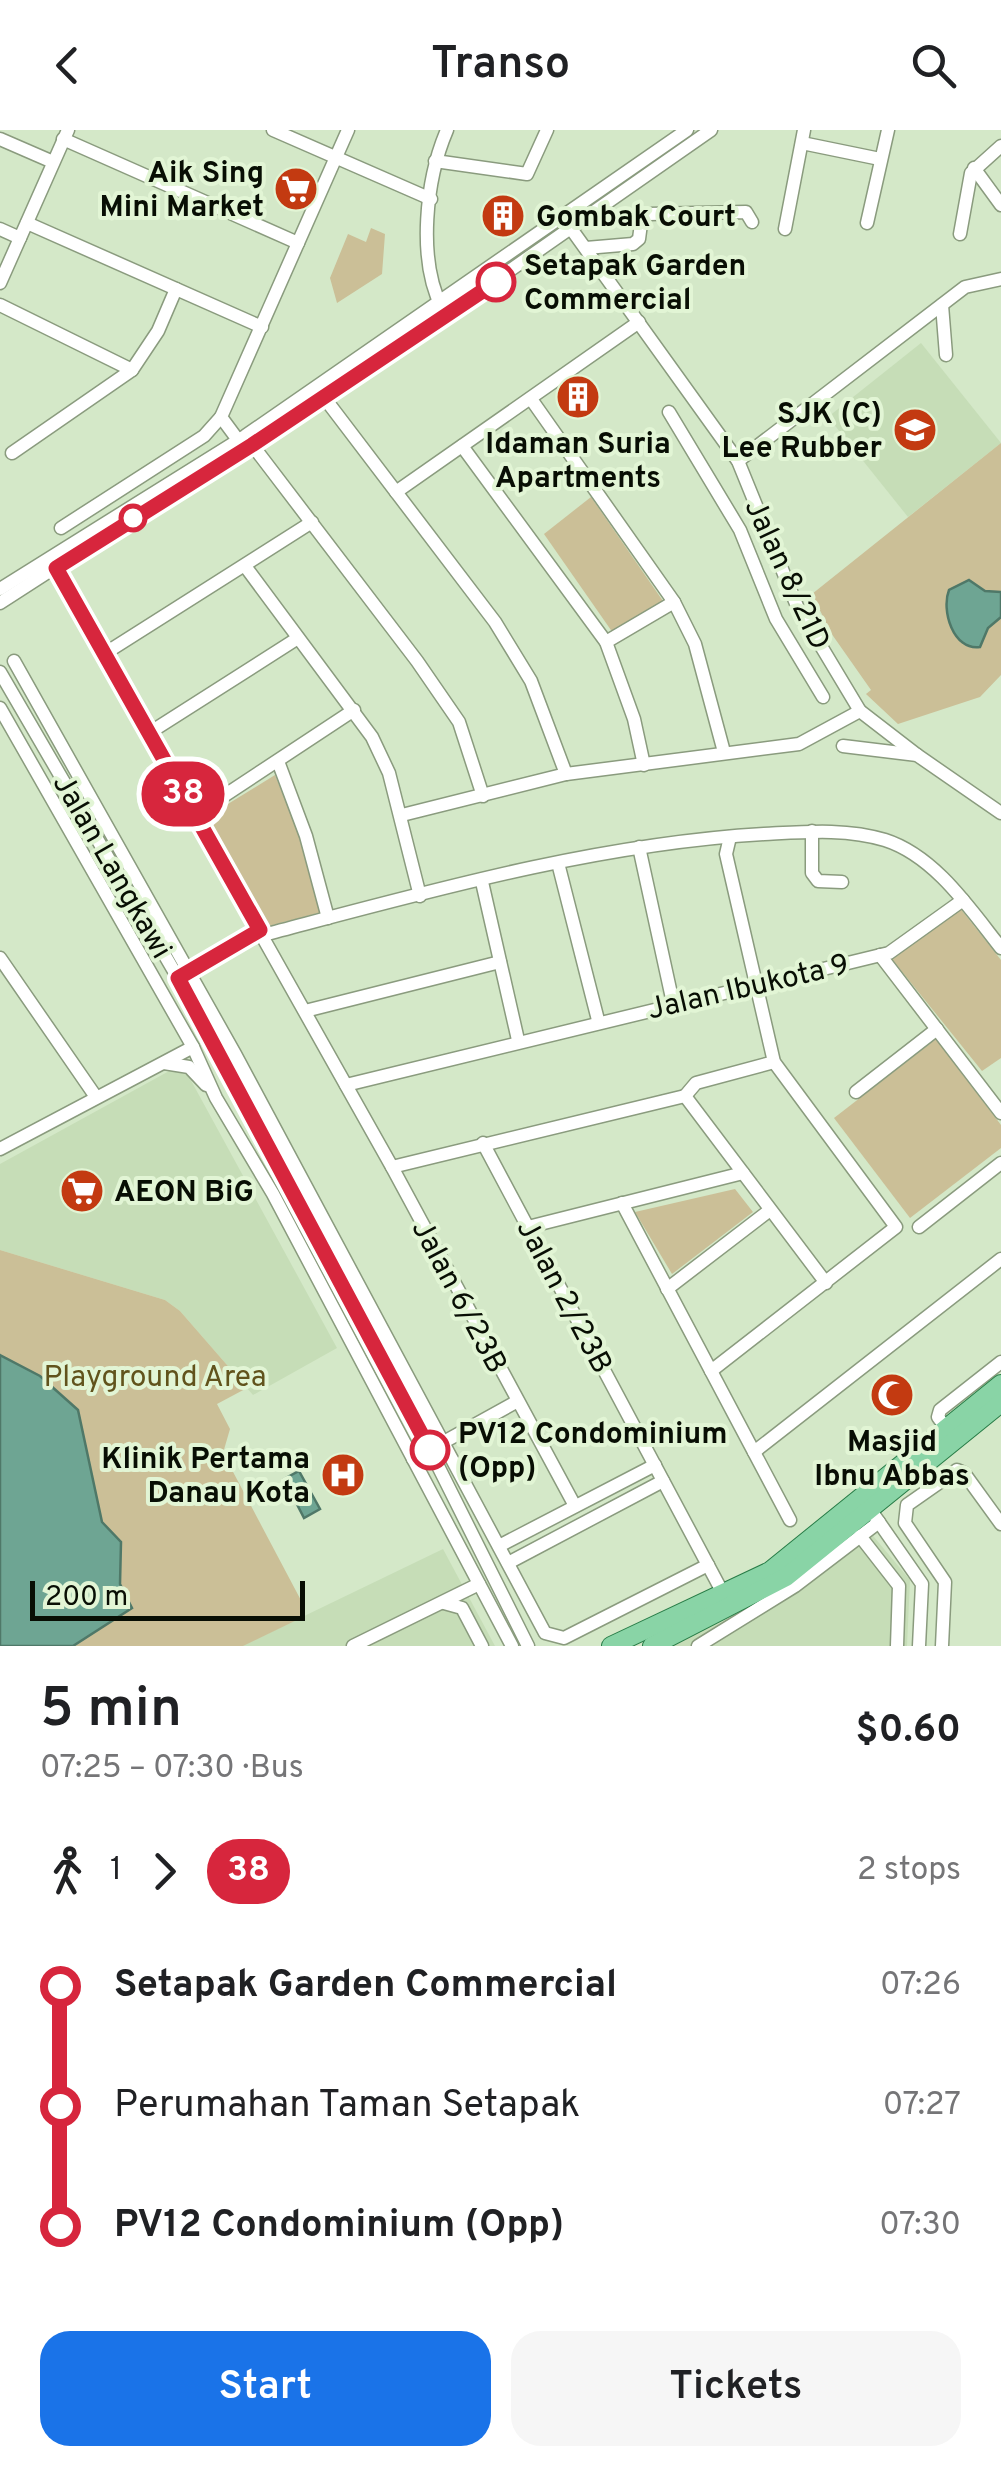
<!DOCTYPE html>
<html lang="en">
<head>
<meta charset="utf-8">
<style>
  body { margin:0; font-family:Overpass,sans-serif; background:#f6f6f6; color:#202124; height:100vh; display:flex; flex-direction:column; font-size:38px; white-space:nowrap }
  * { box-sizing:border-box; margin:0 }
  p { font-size:32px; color:#757577 }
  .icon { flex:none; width:55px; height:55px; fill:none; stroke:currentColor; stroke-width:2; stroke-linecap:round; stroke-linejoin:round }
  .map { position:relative; height:1516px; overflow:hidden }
  .sheet { display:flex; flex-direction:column; background:#fff; flex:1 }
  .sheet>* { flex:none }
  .badge { padding:0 20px; border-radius:32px; font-size:35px; line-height:65px }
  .scale { position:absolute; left:30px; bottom:25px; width:275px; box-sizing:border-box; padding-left:10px; border:5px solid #080e04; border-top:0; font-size:28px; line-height:35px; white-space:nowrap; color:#080e04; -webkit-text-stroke:8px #e2f5d5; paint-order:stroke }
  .map>.badge { position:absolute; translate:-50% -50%; box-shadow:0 0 0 5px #fff }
  .legs { display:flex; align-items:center; gap:15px; height:110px; padding:0 40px; font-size:32px }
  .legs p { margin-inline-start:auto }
  .headline { display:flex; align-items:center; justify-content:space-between; height:170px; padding:0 40px }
  h1 { font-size:55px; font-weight:600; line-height:75px }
  .cta { display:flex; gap:20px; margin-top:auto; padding:20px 40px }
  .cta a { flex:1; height:115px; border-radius:30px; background:#1a73e8; color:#fff; font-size:40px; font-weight:600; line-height:115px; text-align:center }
  .cta a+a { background:#f6f6f6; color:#202124 }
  ul { padding:0 40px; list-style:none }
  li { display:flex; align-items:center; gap:35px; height:120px; font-size:38px }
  li i { display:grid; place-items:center; width:15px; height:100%; margin:0 12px; background:currentColor }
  li i::after { content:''; width:25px; height:25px; margin:-12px; border:8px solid; border-radius:50%; background:#fff }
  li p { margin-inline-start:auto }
  li:first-child i { background:linear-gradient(#0000 50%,currentColor 0) }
  li:last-child i { background:linear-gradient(currentColor 50%,#0000 0) }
  header { display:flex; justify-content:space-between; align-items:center; height:130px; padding:0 40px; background:#fff; font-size:45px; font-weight:600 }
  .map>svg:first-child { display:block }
  .built { fill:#c6ddb7 }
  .green { fill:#cbbf97 }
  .water { fill:#6ea593; stroke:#4f7868; stroke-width:2.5 }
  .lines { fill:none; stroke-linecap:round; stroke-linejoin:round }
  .minor-casing { stroke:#8a9b7e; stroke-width:15 }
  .major-casing { stroke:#287c47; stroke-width:20 }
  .minor { stroke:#fff; stroke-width:12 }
  .major { stroke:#89d4a6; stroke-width:18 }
  .line-1-casing { stroke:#fff; stroke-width:22 }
  .line-1 { stroke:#d7263d; stroke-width:15 }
  .stop-1-dot { fill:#fff; stroke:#d7263d; stroke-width:5 }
  .labels { text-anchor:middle; stroke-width:8; stroke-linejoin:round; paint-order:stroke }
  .poi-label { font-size:30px; font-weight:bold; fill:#080e04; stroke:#e2f5d5; text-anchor:end }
  .stop-label { font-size:30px; font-weight:bold; fill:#080e04; stroke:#e2f5d5; text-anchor:start }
  .street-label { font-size:30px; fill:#080e04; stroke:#e2f5d5 }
  .park-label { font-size:30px; fill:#61531c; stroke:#e2f5d5 }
</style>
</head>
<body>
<header><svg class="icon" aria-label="back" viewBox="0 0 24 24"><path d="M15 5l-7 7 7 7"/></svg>Transo<svg class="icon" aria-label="search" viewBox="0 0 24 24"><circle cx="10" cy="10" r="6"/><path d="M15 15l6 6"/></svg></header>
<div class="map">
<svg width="1001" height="1516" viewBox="0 0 1001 1516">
  <rect width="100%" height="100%" fill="#d4e8c8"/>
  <g class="built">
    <polygon points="921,213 1001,313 908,387 828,287"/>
    <polygon points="171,940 188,945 337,1218 253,1265 180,1181 165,1170 0,1120 0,1034"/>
    <polygon points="864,1395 910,1450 907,1516 673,1516 796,1450"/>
    <polygon points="443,1419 495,1516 242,1516"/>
  </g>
  <g class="green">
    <polygon points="371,98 385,104 382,144 337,173 330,148 348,104 366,112"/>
    <polygon points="1001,313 1001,545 980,567 898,594 866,564 871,560 831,503 812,464"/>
    <polygon points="591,367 663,471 613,503 544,404"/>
    <polygon points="275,645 300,707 322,782 265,797 205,688"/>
    <polygon points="960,778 1001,830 1001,928 982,941 891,828"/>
    <polygon points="936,909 1001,995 1001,1018 910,1088 834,988"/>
    <polygon points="735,1059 753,1082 672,1144 635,1082"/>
    <polygon points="0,1120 165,1170 180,1181 247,1258 217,1274 230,1299 223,1323 304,1476 301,1488 243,1516 0,1516"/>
  </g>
  <g class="water">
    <path d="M969 450 985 461 1001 462V487L988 498 980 517C953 521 941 480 949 460Z"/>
    <polygon points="0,1225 40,1246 78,1280 102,1392 121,1412 120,1454 132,1478 73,1516 0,1516"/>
    <polygon points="299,1341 320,1379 304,1388 284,1349"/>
  </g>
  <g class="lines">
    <defs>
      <g id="minor">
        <polyline points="273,0 431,69"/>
        <polyline points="0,9 53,32"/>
        <polyline points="63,9 298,113"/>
        <polyline points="802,13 880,29"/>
        <polyline points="435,31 527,44 547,0"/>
        <polyline points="974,38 1001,75"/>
        <polyline points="27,93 262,197"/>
        <polyline points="867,93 888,0"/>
        <polyline points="0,99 20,108"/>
        <polyline points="785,99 804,0"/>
        <polyline points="572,100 738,331 797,476 860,581 917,625"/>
        <polyline points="960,104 971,43 1001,16"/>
        <polyline points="586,118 633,114 639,109 642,86 648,84 746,82 752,92"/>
        <polyline points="0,153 68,0"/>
        <polyline points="0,175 132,240"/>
        <polyline points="942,175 946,225"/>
        <path d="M442 178C417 129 426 49 447 0"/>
        <polyline points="323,266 495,492 531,551 566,644"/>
        <polyline points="531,269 674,472 695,514 724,622"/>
        <polyline points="669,282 740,400 776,489 823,567"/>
        <polyline points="238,310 221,287 348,0"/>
        <polyline points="250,312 417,531 459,592 483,666"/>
        <polyline points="462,316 606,512 634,589 644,635"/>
        <polyline points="12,323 132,240 158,201 176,159"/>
        <polyline points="738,331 965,157 1001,149"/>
        <polyline points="396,362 639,192"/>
        <polyline points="61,398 204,306 221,287"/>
        <polyline points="245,436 372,607 389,643 420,766"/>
        <polyline points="55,438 392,1037 575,1376"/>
        <polyline points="0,459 245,306 687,0"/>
        <polyline points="0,473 446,185 711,0"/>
        <polyline points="606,512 674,472"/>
        <polyline points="104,524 312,392"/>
        <polyline points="14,531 235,924 545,1503 564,1508 708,1435"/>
        <polyline points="0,542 178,848 430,1320 528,1516"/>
        <polyline points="0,578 193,917 216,968 273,1064 512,1516"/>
        <polyline points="149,603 298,508"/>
        <polyline points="843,616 917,625 1001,683"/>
        <polyline points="279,634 306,706 328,788"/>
        <polyline points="195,685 354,580"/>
        <polyline points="402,685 566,644 799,614 860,581"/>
        <polyline points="812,701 812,743 818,751 842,752"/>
        <polyline points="639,717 673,873"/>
        <polyline points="558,733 598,890"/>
        <polyline points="482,752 518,910"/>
        <path d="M263 805C426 762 594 714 764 704 804 702 846 698 885 710 935 726 970 779 1001 818"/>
        <polyline points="880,825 1001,983"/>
        <polyline points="0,828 96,967"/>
        <polyline points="185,845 260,800"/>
        <polyline points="305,881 500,832"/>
        <polyline points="164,933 189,937 206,955"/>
        <polyline points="346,955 889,823 963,770"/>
        <polyline points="856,962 937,899"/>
        <polyline points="685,966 826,1153"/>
        <polyline points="685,966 696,953 774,932"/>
        <polyline points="483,1013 725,1467"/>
        <polyline points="0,1019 193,917"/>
        <polyline points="392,1037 685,966"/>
        <polyline points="622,1073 790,1390"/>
        <polyline points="528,1097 743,1043"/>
        <polyline points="919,1097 1001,1033"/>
        <polyline points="667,1159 770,1080"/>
        <polyline points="711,1241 896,1097 774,932 726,724 730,707"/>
        <polyline points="946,1298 938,1287 940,1280 1001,1232"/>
        <polyline points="754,1322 1001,1129"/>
        <polyline points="413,1329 516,1272"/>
        <polyline points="874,1385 922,1454 919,1516"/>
        <polyline points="860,1406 899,1456 897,1516"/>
        <polyline points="499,1416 655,1335"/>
        <polyline points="508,1433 663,1351"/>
        <polyline points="444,1473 462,1478 482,1516"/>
        <polyline points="353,1516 479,1454"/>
        <polyline points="698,1516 795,1456 879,1392"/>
        <polyline points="942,1516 945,1452 905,1393 907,1375 957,1340 964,1343 1001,1394"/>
      </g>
      <g id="major">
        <polyline points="611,1516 770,1441 1001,1254"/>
        <polyline points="652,1516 786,1447 1001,1273"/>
      </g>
    </defs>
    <use href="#minor" class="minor-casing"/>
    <use href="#major" class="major-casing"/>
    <use href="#minor" class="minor"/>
    <use href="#major" class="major"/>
  </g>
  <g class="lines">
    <defs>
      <polyline id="line-1" points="430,1320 178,848 260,800 56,438 252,315 496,152"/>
    </defs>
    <use href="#line-1" class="line-1-casing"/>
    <use href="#line-1" class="line-1"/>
  </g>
  <defs>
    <symbol id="supermarket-disc" viewBox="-11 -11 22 22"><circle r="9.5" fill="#c33a11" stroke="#e2f5d5"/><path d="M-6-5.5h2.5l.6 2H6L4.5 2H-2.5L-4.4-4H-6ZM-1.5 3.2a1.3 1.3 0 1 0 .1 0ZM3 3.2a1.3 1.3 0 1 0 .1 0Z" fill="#fff"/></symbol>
    <symbol id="building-disc" viewBox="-11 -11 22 22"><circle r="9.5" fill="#c33a11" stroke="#e2f5d5"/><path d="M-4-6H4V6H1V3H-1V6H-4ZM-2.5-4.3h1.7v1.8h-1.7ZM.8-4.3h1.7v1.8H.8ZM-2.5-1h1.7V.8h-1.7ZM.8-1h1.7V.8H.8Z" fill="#fff"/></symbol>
    <symbol id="school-disc" viewBox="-11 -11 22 22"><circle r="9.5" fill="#c33a11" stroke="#e2f5d5"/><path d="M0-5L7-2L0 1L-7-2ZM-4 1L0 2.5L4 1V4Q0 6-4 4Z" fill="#fff"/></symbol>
    <symbol id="mosque-disc" viewBox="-11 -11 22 22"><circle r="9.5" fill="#c33a11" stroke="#e2f5d5"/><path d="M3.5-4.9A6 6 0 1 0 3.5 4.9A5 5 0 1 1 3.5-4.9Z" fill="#fff"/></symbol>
    <symbol id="hospital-disc" viewBox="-11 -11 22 22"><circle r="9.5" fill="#c33a11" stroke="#e2f5d5"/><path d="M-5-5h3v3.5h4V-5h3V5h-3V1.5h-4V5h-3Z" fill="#fff"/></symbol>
  </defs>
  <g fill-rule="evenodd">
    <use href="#supermarket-disc" x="271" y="34" width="50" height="50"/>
    <use href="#building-disc" x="478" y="61" width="50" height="50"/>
    <use href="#building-disc" x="553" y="242" width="50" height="50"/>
    <use href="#school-disc" x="890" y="275" width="50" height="50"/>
    <use href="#supermarket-disc" x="57" y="1036" width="50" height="50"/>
    <use href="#mosque-disc" x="867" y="1240" width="50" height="50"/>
    <use href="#hospital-disc" x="318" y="1320" width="50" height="50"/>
  </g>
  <g class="stop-1-dot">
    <circle cx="496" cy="152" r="18"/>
    <circle cx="133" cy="388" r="12"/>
    <circle cx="430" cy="1320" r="18"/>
  </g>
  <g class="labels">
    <g class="poi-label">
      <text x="264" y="52">Aik Sing<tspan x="264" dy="34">Mini Market</tspan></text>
      <text x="536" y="96" text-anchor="start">Gombak Court</text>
      <text x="882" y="293">SJK (C)<tspan x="882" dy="34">Lee Rubber</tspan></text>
      <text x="578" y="323" text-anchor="middle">Idaman Suria<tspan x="578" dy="34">Apartments</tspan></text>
      <text x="114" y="1071" text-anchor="start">AEON BiG</text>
      <text x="892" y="1321" text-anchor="middle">Masjid<tspan x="892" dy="34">Ibnu Abbas</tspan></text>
      <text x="310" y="1338">Klinik Pertama<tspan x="310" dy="34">Danau Kota</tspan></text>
    </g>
    <g class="stop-label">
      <text x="524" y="145">Setapak Garden<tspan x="524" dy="34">Commercial</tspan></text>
      <text x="458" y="1313">PV12 Condominium<tspan x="458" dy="34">(Opp)</tspan></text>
    </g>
    <g class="street-label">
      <text transform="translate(788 444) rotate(65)" y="10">Jalan 8/21D</text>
      <text transform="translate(113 736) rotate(60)" y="10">Jalan Langkawi</text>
      <text transform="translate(748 856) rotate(-13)" y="10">Jalan Ibukota 9</text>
      <text transform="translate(460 1166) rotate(62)" y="10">Jalan 6/23B</text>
      <text transform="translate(565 1166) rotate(62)" y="10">Jalan 2/23B</text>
    </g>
    <g class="park-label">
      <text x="155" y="1256">Playground Area</text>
    </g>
  </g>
</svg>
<div class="scale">200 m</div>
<b class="badge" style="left:183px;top:664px;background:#d7263d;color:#fff">38</b>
</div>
<section class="sheet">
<div class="headline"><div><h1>5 min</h1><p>07:25 – 07:30 · Bus</p></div><b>$0.60</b></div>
<div class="legs"><svg class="icon" aria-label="walk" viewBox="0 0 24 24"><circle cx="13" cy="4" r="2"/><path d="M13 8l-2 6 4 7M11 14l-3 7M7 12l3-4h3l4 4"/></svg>1<svg class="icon" aria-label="forward" viewBox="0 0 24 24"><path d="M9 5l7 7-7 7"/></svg><b class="badge" style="background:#d7263d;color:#fff">38</b><p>2 stops</p></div>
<ul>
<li><i style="color:#d7263d"></i><b>Setapak Garden Commercial</b><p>07:26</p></li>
<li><i style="color:#d7263d"></i><span>Perumahan Taman Setapak</span><p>07:27</p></li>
<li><i style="color:#d7263d"></i><b>PV12 Condominium (Opp)</b><p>07:30</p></li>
</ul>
<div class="cta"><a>Start</a><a>Tickets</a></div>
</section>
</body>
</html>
